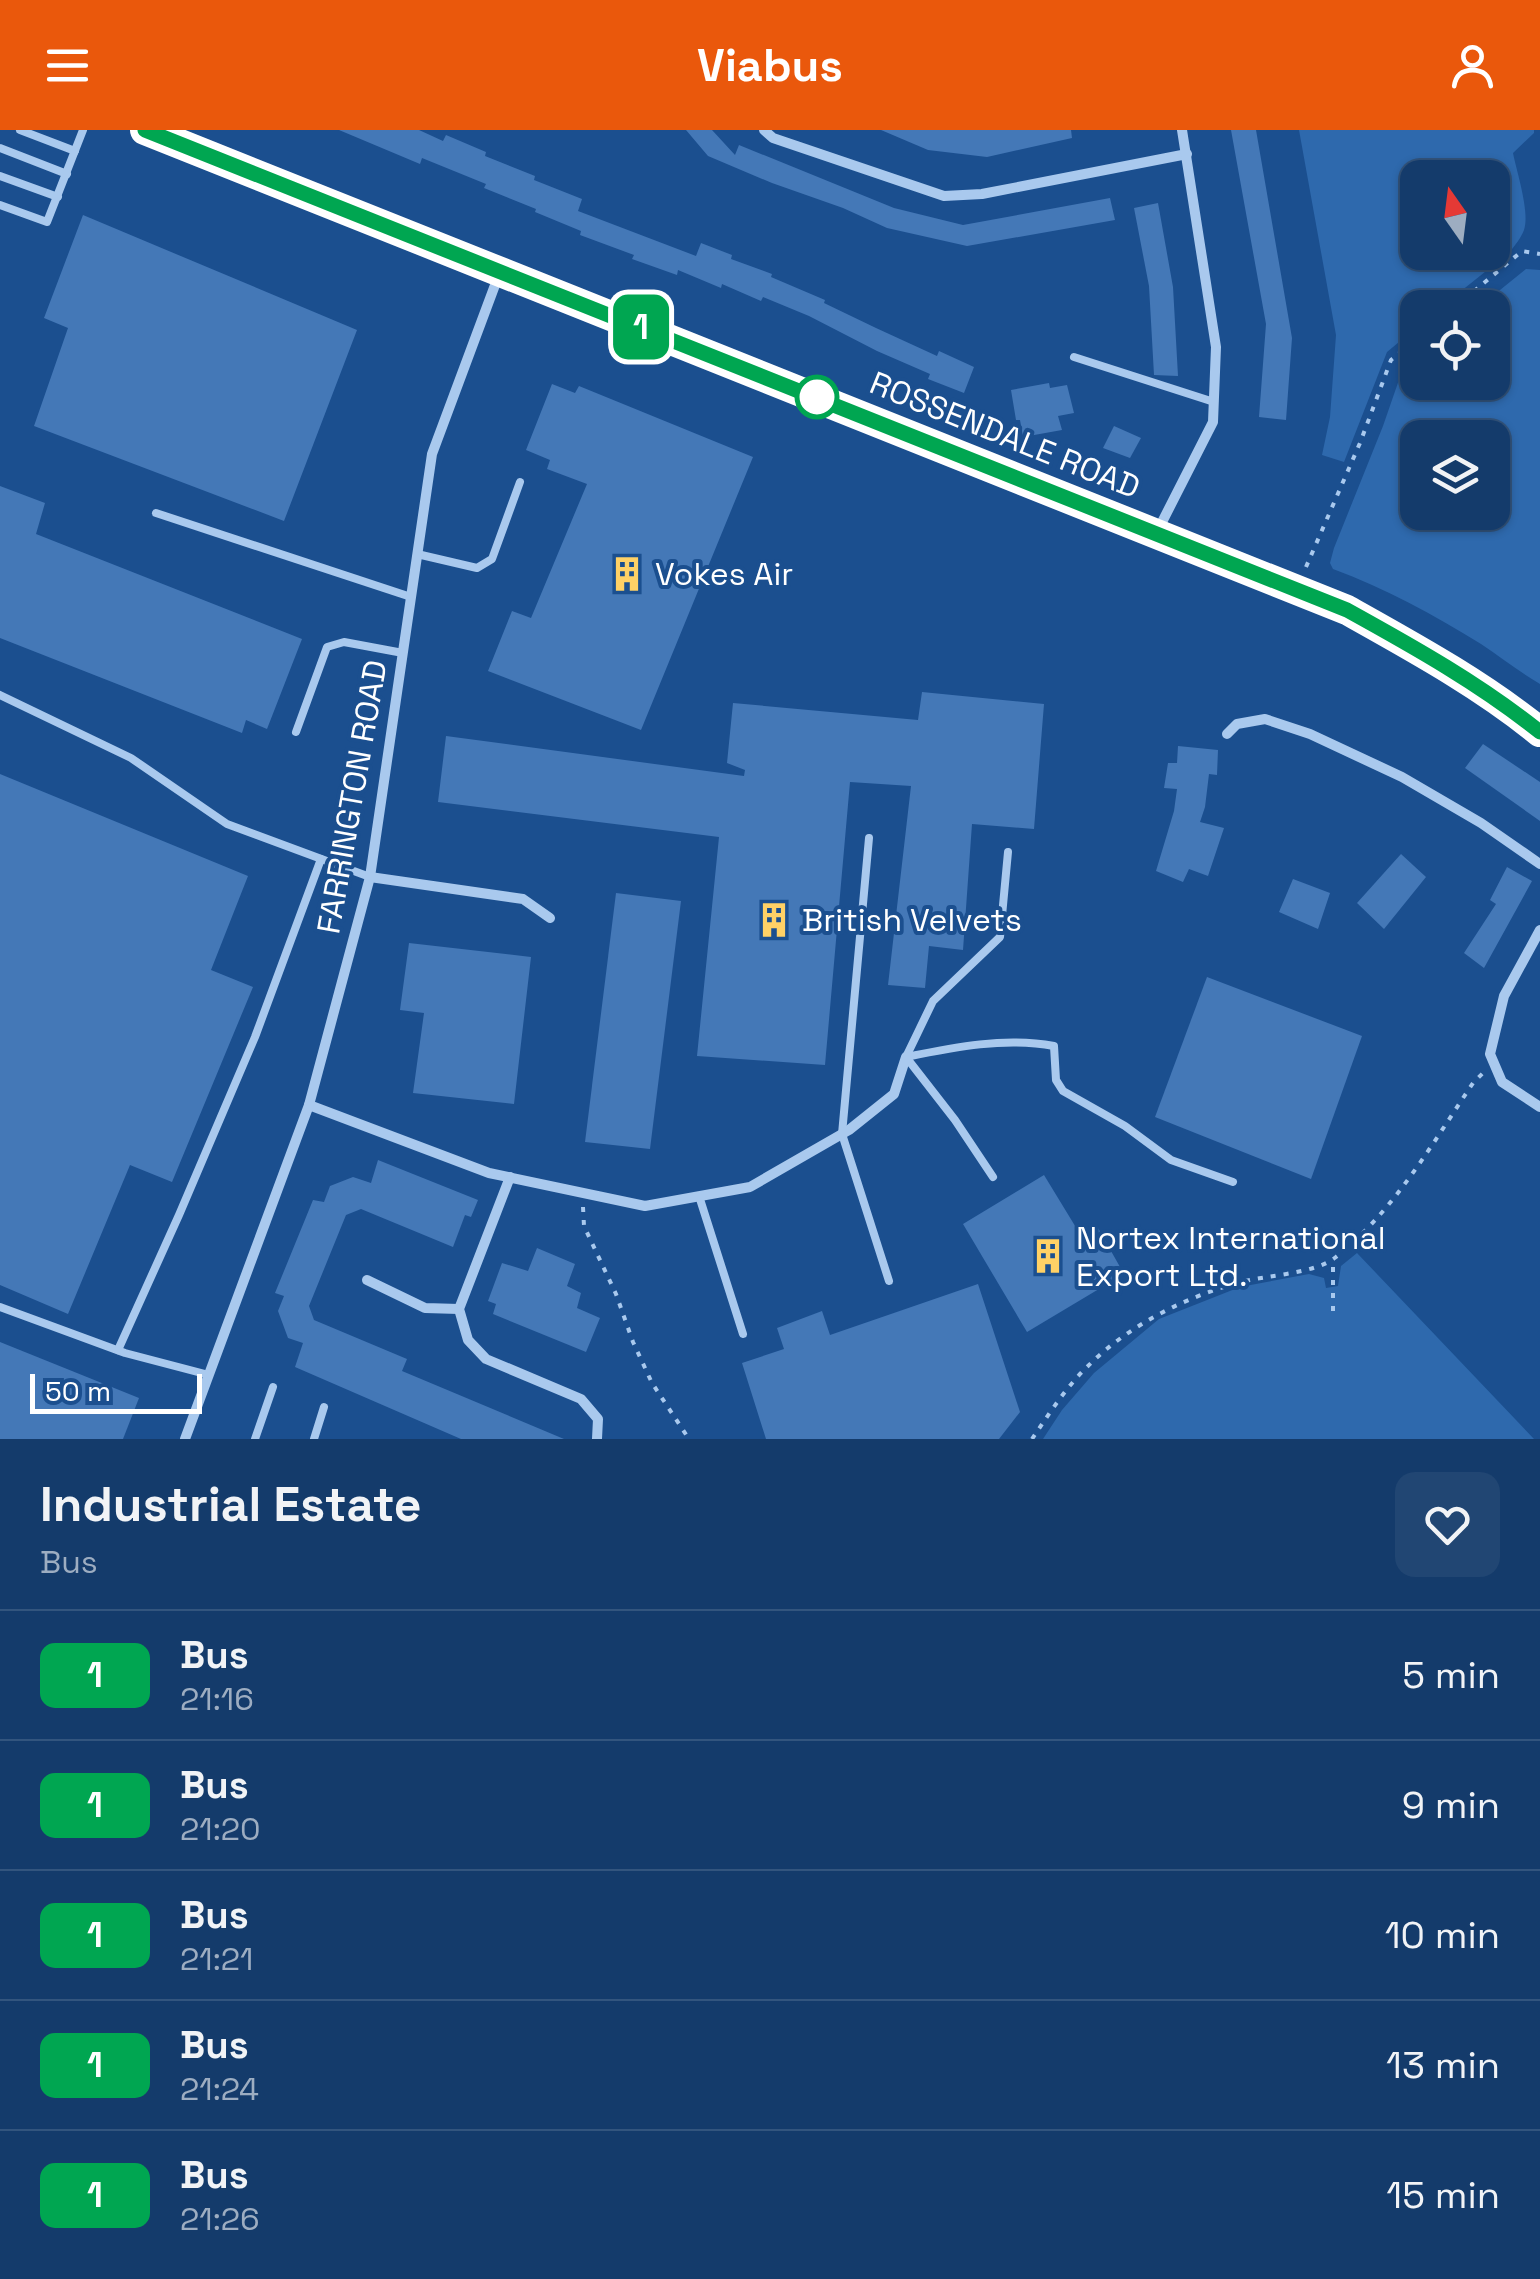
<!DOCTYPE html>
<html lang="en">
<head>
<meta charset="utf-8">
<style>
  body { margin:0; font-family:"Space Grotesk",sans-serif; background:#214673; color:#f1f3f6; height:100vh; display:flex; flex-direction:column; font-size:38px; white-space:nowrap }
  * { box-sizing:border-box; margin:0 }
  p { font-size:32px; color:#9dadc1 }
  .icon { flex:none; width:55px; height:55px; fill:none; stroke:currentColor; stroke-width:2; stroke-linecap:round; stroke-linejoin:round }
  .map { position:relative; height:1309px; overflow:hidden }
  .drawer { display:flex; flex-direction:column; background:#143b6b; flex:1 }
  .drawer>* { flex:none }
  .badge { padding:0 20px; border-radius:15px; font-size:35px; line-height:65px }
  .needle { width:65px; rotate:346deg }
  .buttons { position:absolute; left:1400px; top:30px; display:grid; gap:20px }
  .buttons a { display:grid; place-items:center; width:110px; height:110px; border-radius:20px; background:#143b6b; box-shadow:0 2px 8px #0004,0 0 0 2px #33557e; font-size:50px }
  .scale { position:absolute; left:30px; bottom:25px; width:172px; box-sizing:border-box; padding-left:10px; border:5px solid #fff; border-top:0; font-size:28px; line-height:35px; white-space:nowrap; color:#fff; -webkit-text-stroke:8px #1b4f8f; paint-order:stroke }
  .map>.badge { position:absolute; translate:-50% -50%; box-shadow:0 0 0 5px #fff }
  .round { display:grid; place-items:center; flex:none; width:105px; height:105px; border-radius:20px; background:#214673 }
  .head { display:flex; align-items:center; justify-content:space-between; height:170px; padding:0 40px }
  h1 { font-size:48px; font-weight:700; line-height:75px }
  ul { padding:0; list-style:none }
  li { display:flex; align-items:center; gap:30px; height:130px; padding:0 40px; border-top:2px solid #33557e }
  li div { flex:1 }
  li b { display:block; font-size:38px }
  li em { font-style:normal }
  li .badge { min-width:110px; font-weight:700; text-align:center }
  header { display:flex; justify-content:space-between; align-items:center; height:130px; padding:0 40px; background:#ea580c; color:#fff; font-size:45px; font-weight:700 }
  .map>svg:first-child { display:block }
  .green { fill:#2e69ad; fill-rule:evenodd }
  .building { fill:#4478b7 }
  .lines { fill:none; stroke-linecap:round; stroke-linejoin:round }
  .path { stroke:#a9c9ee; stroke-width:4; stroke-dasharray:5 8; stroke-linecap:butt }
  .lane { stroke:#a9c9ee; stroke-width:8 }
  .street { stroke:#a9c9ee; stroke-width:10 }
  .highway { stroke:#fff; stroke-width:30 }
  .line-casing { stroke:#fff; stroke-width:22 }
  .line { stroke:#00a651; stroke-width:15 }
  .stop-dot { fill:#fff; stroke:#00a651; stroke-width:5 }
  .labels { text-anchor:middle; stroke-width:8; stroke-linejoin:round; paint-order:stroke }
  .street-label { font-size:32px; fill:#fff; stroke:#1b4f8f }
  .poi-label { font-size:32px; fill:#fff; stroke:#1b4f8f; text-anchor:start }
</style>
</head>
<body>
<header><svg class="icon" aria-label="menu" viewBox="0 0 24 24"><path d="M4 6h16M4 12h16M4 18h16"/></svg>Viabus<svg class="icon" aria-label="person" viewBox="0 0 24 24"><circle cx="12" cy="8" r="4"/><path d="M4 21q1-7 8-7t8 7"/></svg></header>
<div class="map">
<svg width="1540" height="1309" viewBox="0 0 1540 1309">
  <rect width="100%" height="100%" fill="#1b4f8f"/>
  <g class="green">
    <path d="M1299 0H1534V3L1513 23C1517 43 1530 82 1524 100 1521 108 1515 115 1510 122L1441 177 1418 178 1417 197 1387 222 1344 332 1322 325 1330 287 1336 205ZM1418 48H1492V122H1418Z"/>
    <path d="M1526 139 1540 140V554C1519 542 1501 527 1481 514 1434 485 1385 458 1333 439L1330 433 1334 418 1383 296 1401 244 1417 228 1418 252H1492V178L1479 177ZM1418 308H1492V382H1418Z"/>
    <polygon points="1357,1123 1534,1309 1043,1309 1062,1280 1094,1243 1159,1189 1240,1157 1309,1144 1324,1148 1326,1158 1338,1156 1341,1136"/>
  </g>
  <g class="building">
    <polygon points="339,0 419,0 443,11 446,5 486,22 485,26 535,46 534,50 582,69 578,81 696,126 701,113 732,125 731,129 772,144 771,147 825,170 824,173 876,198 937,226 939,221 974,237 964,263 928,249 930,244 877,221 809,186 763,167 761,171 722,154 721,158 678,140 677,145 632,129 634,125 580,105 581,101 535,82 536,79 484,58 486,54 422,28 420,34"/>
    <polygon points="686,0 712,0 735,25 739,15 894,78 963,95 1110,68 1115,90 967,116 887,98 843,78 772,53 708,26"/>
    <polygon points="881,0 1071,0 1072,8 987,27 928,20"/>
    <polygon points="1231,0 1256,0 1292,208 1286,290 1259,287 1266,194"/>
    <polygon points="1158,73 1173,157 1178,246 1154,245 1149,156 1134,78"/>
    <polygon points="83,85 357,200 284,391 34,296 68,198 44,188"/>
    <polygon points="1049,253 1050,258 1067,255 1074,283 1058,286 1062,300 1023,307 1020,290 1016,290 1011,260"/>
    <polygon points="552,254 575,263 579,256 753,327 641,600 488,541 512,481 531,488 587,354 547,339 550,330 526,320"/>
    <polygon points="1114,296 1141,308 1130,328 1103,318"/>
    <polygon points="0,356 45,373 36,404 302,509 267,599 246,590 242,603 0,508"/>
    <polygon points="922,562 1044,574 1034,699 972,694 963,820 929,816 925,858 888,855 911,656 850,652 825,935 697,926 719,707 438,672 446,606 744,646 745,640 727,633 733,573 918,590"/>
    <polygon points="1483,614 1540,652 1540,691 1465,638"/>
    <polygon points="1178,616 1218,620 1217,645 1209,644 1205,677 1200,692 1224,698 1208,746 1189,739 1183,752 1156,741 1174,681 1177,659 1164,658 1168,633 1177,633"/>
    <polygon points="0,644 248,746 211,840 253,857 172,1052 130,1035 68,1184 0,1155"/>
    <polygon points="1401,724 1426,747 1384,799 1357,773"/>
    <polygon points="1507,737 1532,751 1484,838 1464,823 1496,774 1490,770"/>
    <polygon points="1293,749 1330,763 1318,799 1279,782"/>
    <polygon points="616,763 681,771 650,1019 585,1012"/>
    <polygon points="409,813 531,827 514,974 413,963 424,883 400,880"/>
    <polygon points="1207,847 1362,906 1311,1049 1155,987"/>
    <polygon points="378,1030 478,1070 471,1087 465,1085 453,1117 361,1079 346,1085 309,1176 314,1190 407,1229 402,1241 564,1309 461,1309 295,1237 303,1213 288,1208 278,1181 284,1166 275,1163 313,1070 324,1072 330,1056 353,1047 371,1053"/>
    <polygon points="1044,1045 1083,1109 1098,1098 1124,1144 1027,1202 963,1094"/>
    <polygon points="537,1118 575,1134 567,1156 581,1163 577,1178 600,1188 586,1222 493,1184 496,1174 488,1171 502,1133 528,1141"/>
    <polygon points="978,1154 1020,1282 999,1309 766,1309 742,1233 784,1219 777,1198 822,1181 830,1205"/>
    <polygon points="0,1212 139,1268 123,1309 0,1309"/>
  </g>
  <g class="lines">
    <g class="path">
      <polyline points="1454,178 1522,121 1540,124"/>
      <polyline points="1306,437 1360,313 1391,230 1418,208"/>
      <polyline points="583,1077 584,1096 616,1164 633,1212 652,1253 689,1309"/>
      <polyline points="1333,1181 1333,1130"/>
      <path d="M1032 1309C1049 1284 1066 1257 1088 1236 1129 1195 1185 1167 1241 1152 1267 1145 1315 1144 1336 1127 1394 1081 1432 1014 1473 953L1483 943"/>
    </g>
    <g class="lane">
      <polyline points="20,0 75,21"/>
      <polyline points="0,18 67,44"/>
      <polyline points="0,46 58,67"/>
      <polyline points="0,75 47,92 83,0"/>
      <polyline points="1074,227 1214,272"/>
      <polyline points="156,383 411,467"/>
      <polyline points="417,424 477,438 492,429 520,352"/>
      <polyline points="0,565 131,628 227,694 370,747"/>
      <polyline points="296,602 327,517 344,512 403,523"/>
      <polyline points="869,708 842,1004 889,1151"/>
      <path d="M906 927C955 917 1005 907 1054 916L1056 950 1063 961 1125 996 1171 1030 1233 1052"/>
      <polyline points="906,927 933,871 1000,807 1008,722"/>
      <polyline points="906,927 955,990 993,1047"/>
      <polyline points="699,1066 743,1204"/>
      <polyline points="0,1177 125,1223 209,1245"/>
      <polyline points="118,1220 179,1085 255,907 321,729"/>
      <polyline points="255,1309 273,1257"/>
      <polyline points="314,1309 324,1277"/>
    </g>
    <g class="street">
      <polyline points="764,0 773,8 944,66 982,64 1187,24"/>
      <polyline points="1157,402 1213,292 1216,217 1182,0"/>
      <polyline points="1227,604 1237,594 1265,589 1310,604 1402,647 1481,693 1540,734"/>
      <polyline points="370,747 523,769 550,788"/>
      <polyline points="1540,800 1504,866 1490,924 1502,952 1540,977"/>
      <polyline points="309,975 489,1043 645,1076 750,1057 849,1000 894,964 906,927"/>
      <polyline points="510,1047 459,1179 468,1210 486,1229 581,1269 598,1289 597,1309"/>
      <polyline points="367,1150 425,1178 459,1179"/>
      <polyline points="185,1309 309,975 370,747 432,324 498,147"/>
    </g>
    <path class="highway" d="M145 0 1347 480C1413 517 1481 554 1540 602"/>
  </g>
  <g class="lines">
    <defs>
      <path id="line" d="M145 0 1347 480C1414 517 1480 554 1540 602"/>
    </defs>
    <use href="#line" class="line-casing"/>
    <use href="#line" class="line"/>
  </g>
  <defs>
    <symbol id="building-bare" viewBox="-9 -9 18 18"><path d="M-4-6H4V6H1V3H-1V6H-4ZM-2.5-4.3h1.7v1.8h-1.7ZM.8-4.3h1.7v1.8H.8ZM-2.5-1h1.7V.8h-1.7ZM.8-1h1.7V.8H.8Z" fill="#ffd166" stroke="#1b4f8f" stroke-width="2.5" paint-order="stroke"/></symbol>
  </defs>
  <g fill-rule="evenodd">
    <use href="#building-bare" x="602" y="419" width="50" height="50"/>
    <use href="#building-bare" x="749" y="765" width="50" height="50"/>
    <use href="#building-bare" x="1023" y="1101" width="50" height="50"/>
  </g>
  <circle class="stop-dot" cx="817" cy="267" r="20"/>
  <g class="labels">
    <g class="street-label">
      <text transform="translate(1005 305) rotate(22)" y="11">ROSSENDALE ROAD</text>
      <text transform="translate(352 667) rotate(-80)" y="11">FARRINGTON ROAD</text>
    </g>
    <g class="poi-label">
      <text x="655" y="455">Vokes Air</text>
      <text x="802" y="801">British Velvets</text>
      <text x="1076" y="1119">Nortex International<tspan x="1076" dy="37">Export Ltd.</tspan></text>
    </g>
  </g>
</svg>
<div class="buttons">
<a><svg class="needle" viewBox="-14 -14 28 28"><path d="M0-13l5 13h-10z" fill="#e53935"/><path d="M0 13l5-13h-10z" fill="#9dadc1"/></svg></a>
<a><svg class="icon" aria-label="locate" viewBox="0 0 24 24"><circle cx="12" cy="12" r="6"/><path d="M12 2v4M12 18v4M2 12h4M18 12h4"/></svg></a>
<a><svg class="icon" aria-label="layers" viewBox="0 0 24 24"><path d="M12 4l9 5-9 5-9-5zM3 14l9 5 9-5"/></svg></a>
</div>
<div class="scale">50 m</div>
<b class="badge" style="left:641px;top:197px;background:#00a651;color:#fff">1</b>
</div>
<section class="drawer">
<div class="head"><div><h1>Industrial Estate</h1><p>Bus</p></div><a class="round"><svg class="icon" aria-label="heart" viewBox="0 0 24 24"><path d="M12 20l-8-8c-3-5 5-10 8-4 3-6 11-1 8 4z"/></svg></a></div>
<ul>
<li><span class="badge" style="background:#00a651;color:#fff">1</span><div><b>Bus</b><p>21:16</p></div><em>5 min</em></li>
<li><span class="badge" style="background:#00a651;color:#fff">1</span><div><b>Bus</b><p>21:20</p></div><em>9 min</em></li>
<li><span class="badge" style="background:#00a651;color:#fff">1</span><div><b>Bus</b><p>21:21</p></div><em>10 min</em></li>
<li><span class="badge" style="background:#00a651;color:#fff">1</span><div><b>Bus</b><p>21:24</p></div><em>13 min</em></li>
<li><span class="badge" style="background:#00a651;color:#fff">1</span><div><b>Bus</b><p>21:26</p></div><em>15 min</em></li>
</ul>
</section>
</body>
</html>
